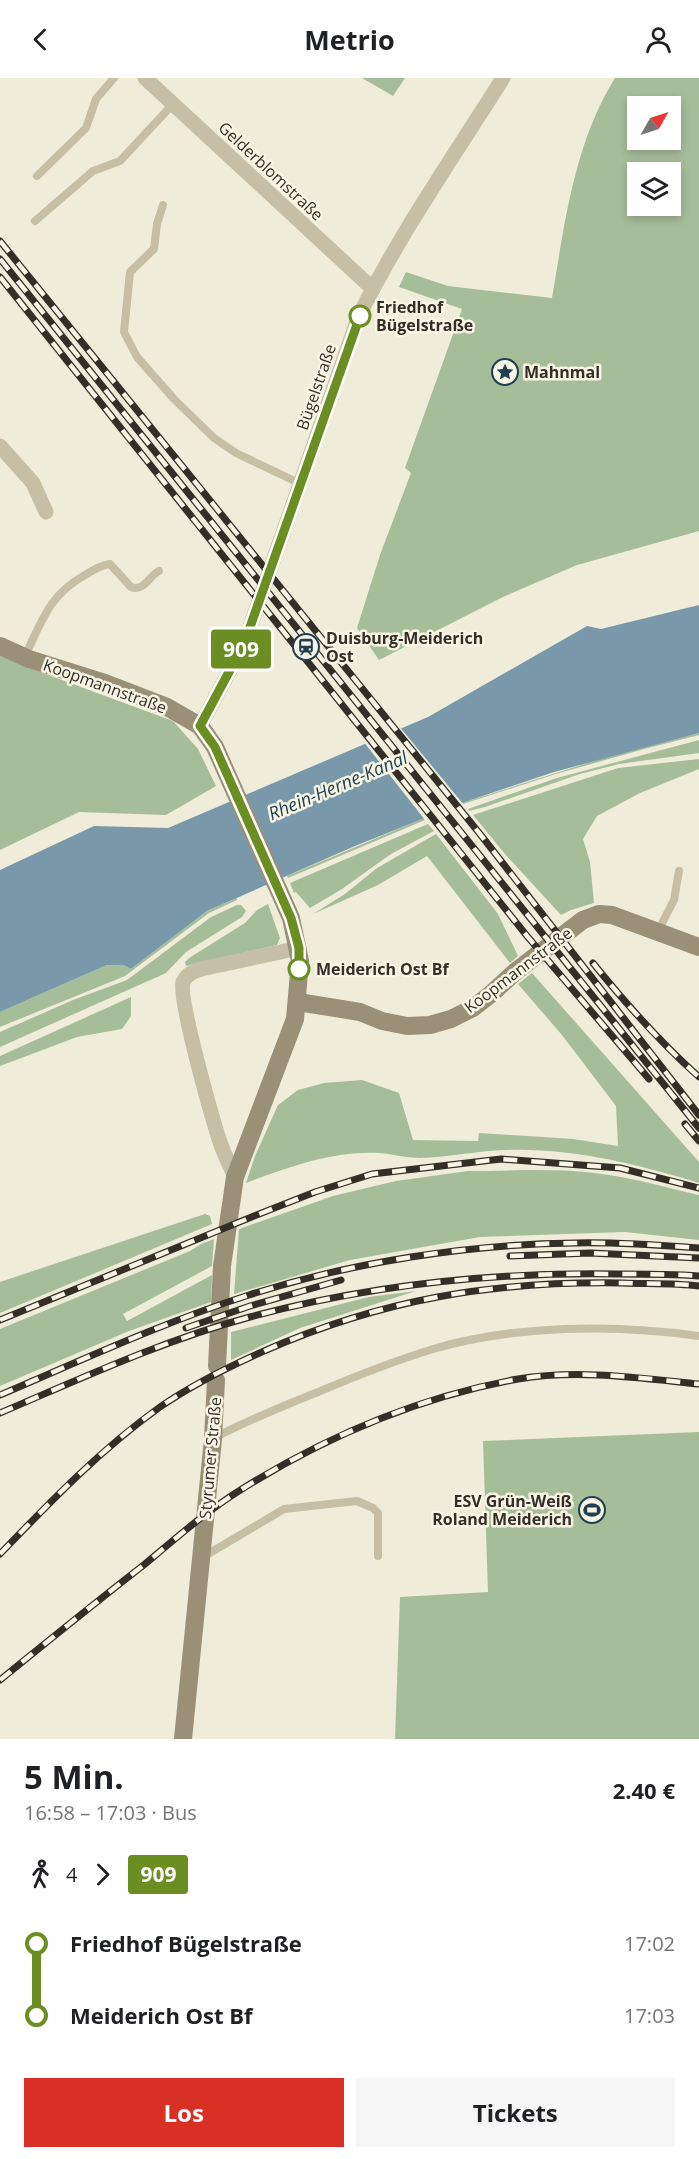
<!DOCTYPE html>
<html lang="de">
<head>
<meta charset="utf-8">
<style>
  body { margin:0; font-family:"Open Sans",sans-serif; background:#f6f6f6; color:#202124; height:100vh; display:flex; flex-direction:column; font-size:22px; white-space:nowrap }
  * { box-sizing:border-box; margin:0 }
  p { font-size:20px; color:#757577 }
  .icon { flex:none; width:33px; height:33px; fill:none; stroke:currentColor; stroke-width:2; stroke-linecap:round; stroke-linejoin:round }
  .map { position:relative; height:1661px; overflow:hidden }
  .details { display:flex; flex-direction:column; background:#fff; flex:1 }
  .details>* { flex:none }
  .badge { padding:0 12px; border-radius:4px; font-size:21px; line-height:39px }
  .needle { width:39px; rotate:51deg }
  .controls { position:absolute; left:627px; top:18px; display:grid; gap:12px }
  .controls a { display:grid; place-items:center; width:54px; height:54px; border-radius:0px; background:#fff; box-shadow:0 3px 9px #0003; font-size:30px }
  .map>.badge { position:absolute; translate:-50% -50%; box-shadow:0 0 0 3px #fff }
  .legs { display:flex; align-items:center; gap:9px; height:66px; padding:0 24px; font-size:20px }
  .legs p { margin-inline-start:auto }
  .head { display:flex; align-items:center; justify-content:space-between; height:102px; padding:0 24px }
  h1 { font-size:33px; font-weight:700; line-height:45px }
  .action { display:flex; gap:12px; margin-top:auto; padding:12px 24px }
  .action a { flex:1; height:69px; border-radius:0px; background:#d93025; color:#fff; font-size:24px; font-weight:700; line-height:69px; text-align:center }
  .action a+a { background:#f6f6f6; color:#202124 }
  ul { padding:0 24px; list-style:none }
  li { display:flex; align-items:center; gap:21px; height:72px; font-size:22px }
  li i { display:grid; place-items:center; width:9px; height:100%; margin:0 8px; background:currentColor }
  li i::after { content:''; width:15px; height:15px; margin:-8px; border:4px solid; border-radius:50%; background:#fff }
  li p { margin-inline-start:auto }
  li:first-child i { background:linear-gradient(#0000 50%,currentColor 0) }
  li:last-child i { background:linear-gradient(currentColor 50%,#0000 0) }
  header { display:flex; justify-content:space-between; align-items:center; height:78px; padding:0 24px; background:#fff; font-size:27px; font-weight:700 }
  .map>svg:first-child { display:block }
  .green { fill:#a6bd9a; fill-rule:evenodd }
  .water { fill:#7999ab }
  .pier { fill:#efecd9 }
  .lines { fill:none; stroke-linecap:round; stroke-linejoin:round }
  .lane { stroke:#c6bfa6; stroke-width:8 }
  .street { stroke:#c6bfa6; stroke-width:15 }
  .secondary { stroke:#9a8f77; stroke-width:18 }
  .rail-casing { stroke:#332e26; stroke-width:7 }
  .rail { stroke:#f8f5e4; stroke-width:4.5; stroke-dasharray:14; stroke-linecap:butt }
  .line-1-casing { stroke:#fff; stroke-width:14 }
  .line-1 { stroke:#6b8e23; stroke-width:9 }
  .stop-1-dot { fill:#fff; stroke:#6b8e23; stroke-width:3 }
  .labels { text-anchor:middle; stroke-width:5; stroke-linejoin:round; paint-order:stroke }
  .street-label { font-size:16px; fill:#332e26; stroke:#f8f5e4 }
  .stop-label { font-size:16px; font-weight:bold; fill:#332e26; stroke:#f8f5e4; text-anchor:start }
  .poi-label { font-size:16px; font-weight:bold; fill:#332e26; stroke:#f8f5e4; text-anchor:start }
  .water-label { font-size:18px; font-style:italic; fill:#1e3e52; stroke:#f8f5e4 }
</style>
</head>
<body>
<header><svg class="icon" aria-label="back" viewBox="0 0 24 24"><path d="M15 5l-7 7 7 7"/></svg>Metrio<svg class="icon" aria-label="person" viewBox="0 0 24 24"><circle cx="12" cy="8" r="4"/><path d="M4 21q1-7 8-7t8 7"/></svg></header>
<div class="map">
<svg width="699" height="1661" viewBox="0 0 699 1661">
  <rect width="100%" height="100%" fill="#efecd9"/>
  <g class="green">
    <polygon points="362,0 405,0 393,18"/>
    <path d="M615 0H699V453L577 487 503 519 379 582 357 550 380 477 411 395 405 390 462 231 399 209 406 194 448 208 552 220C565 144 574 66 615 0ZM638 28H670V62H638ZM638 94H670V128H638Z"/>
    <polygon points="0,577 24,588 173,643 198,671 216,708 166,737 79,734 0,772"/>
    <polygon points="699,655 699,657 644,671 556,696 463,726 462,725 600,681"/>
    <polygon points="699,662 699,675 619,686 580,696 485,729 469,733 468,731 557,700"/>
    <polygon points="699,681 699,691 640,715 597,738 583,761 590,784 594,825 571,832 561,837 505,776 473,737 618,690"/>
    <polygon points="424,740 425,742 288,800 287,798"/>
    <polygon points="428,746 434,753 391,776 342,811 310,830 296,814 294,815 290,805"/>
    <polygon points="436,756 498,836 518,878 510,885 427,778 378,807 313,836 345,816 377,790"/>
    <polygon points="237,820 237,822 209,835 125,898 0,949 0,934 107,887 123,887 131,891 207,833"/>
    <polygon points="268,826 280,860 277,867 186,888 185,884 189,880 245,845 257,832"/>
    <polygon points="237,827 241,827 246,833 242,839 186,874 166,895 0,969 0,954 73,922 127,902 211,839"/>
    <path d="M532 895 699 1084V1105C636 1086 573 1070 506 1072 477 1073 449 1079 420 1080 406 1080 393 1076 379 1075 332 1073 289 1089 246 1105L255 1078 278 1027 298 1012 324 1005 362 1002 399 1015 413 1062 478 1063 479 1055 573 1061 618 1068 616 1028 562 957 518 906Z"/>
    <polygon points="131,919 131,938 122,951 77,959 0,988 0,978"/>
    <path d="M468 1093C510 1093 553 1090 594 1095 630 1099 664 1109 699 1117V1162L625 1154 480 1159 350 1182 234 1216 239 1151 333 1118 396 1103Z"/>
    <polygon points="205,1136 210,1138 212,1146 0,1235 0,1204"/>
    <polygon points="214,1161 212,1188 123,1236 127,1243 212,1197 211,1224 129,1253 0,1308 0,1251 190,1173 201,1166"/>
    <polygon points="416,1213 300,1250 231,1282 231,1254 369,1219"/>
    <polygon points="699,1354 699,1661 395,1661 400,1519 488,1514 483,1363"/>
  </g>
  <polygon class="water" points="699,527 699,655 554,694 462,725 355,768 207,833 131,891 123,887 107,887 0,934 0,792 94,748 168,750 428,639 587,548 601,551"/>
  <polygon class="pier" points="399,648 464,727 425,742 363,663"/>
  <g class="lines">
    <g class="lane">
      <polyline points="37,98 86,50 96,21 114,0"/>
      <polyline points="163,127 157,146 154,171 130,194 124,254 137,279 174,321 214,360 236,375 301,406"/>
      <polyline points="35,143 93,93 120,83 173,26"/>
      <path d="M25 578C42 543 49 517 85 497 93 492 101 487 110 486L131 509C144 514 149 498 159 493"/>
      <polyline points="658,853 674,822 679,793"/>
      <path d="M214 1360C248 1342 283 1328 318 1314 356 1298 394 1283 433 1271 515 1247 615 1246 699 1258"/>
      <polyline points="203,1479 284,1431 357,1423 373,1430 378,1435 378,1478"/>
    </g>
    <g class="street">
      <polyline points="145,0 373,211"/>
      <polyline points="0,368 33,405 46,434"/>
      <path d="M200 648 244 566 359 238C400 155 454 78 503 0"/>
      <path d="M235 1099C229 1086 223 1074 219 1061 212 1039 178 920 183 904 186 897 194 893 201 891L299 870"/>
    </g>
    <g class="secondary">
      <polyline points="0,568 29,581 102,604 167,629 200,648 215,669 291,840 300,883 295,941 235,1099 222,1188 217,1288"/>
      <polyline points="298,924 360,934 382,943 407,948 430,947 451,941 473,930 491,916 515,894 583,842 599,836 612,837 699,869"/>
      <polyline points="183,1661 213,1361 216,1302"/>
    </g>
    <defs>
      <g id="rail">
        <polyline points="0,163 480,756 699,1037"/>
        <polyline points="0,181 699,1050"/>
        <polyline points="0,199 527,858 649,1001"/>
        <path d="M593 885C626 926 660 964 699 999"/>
        <polyline points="685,1046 699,1063"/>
        <polyline points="510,1178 590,1175 699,1180"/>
        <polyline points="0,1242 254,1138 315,1114 372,1096 501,1081 620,1090 699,1110"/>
        <polyline points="186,1250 250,1228 341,1202"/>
        <path d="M0 1317C82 1282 164 1244 249 1217 352 1184 469 1166 576 1165 617 1164 658 1167 699 1170"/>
        <path d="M0 1335C82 1300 164 1262 250 1239 370 1207 493 1194 617 1196 645 1196 672 1196 699 1198"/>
        <path d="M0 1476C51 1423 100 1372 160 1329 192 1307 228 1289 264 1273 383 1221 492 1203 622 1205 648 1206 674 1205 699 1208"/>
        <path d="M0 1602C48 1563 96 1524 145 1486 176 1460 208 1432 242 1411 327 1358 419 1319 518 1301 578 1291 640 1300 699 1306"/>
      </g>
    </defs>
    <use href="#rail" class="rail-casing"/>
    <use href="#rail" class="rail"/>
  </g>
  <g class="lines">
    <defs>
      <polyline id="line-1" points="299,891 299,870 291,840 215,669 200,648 244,566 360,238"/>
    </defs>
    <use href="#line-1" class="line-1-casing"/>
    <use href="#line-1" class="line-1"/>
  </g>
  <defs>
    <symbol id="sight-ring" viewBox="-11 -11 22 22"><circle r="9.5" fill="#f8f5e4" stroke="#1e3e52" stroke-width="1.5"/><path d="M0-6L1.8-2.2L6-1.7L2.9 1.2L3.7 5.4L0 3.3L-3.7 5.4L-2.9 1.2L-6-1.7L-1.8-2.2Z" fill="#1e3e52"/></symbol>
    <symbol id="station-ring" viewBox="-11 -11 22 22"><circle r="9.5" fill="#f8f5e4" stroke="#1e3e52" stroke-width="1.5"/><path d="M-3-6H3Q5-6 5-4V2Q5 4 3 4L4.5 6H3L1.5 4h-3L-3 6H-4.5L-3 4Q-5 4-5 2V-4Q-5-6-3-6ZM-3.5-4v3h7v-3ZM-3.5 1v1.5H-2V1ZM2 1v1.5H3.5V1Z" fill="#1e3e52"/></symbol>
    <symbol id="stadium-ring" viewBox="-11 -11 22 22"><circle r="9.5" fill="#f8f5e4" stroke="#1e3e52" stroke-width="1.5"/><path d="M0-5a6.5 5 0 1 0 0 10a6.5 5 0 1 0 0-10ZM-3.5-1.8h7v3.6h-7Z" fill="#1e3e52"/></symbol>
  </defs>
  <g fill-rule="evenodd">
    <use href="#sight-ring" x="490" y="279" width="30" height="30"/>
    <use href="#station-ring" x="291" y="554" width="30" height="30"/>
    <use href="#stadium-ring" x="577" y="1417" width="30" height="30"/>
  </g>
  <g class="stop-1-dot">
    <circle cx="360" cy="238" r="10"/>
    <circle cx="299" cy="891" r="10"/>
  </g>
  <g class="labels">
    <g class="street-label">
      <text transform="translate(271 93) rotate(43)" y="6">Gelderblomstraße</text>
      <text transform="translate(316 309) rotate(-71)" y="6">Bügelstraße</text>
      <text transform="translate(105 608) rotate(20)" y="6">Koopmannstraße</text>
      <text transform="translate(518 892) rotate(-37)" y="6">Koopmannstraße</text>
      <text transform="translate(210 1380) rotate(-85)" y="6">Styrumer Straße</text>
    </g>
    <g class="stop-label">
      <text x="376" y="235">Friedhof<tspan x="376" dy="18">Bügelstraße</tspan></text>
      <text x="316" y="897">Meiderich Ost Bf</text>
    </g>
    <g class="poi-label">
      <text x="524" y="300">Mahnmal</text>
      <text x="326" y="566">Duisburg-Meiderich<tspan x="326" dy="18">Ost</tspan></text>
      <text x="572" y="1429" text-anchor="end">ESV Grün-Weiß<tspan x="572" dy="18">Roland Meiderich</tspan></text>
    </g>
    <g class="water-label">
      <text transform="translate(338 708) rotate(-23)" y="6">Rhein-Herne-Kanal</text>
    </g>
  </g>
</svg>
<div class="controls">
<a><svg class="needle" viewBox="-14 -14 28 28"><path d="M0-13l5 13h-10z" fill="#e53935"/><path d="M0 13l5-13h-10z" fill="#757577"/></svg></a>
<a><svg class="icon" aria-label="layers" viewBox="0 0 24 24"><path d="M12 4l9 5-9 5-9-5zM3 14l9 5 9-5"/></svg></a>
</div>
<b class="badge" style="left:241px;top:571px;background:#6b8e23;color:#fff">909</b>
</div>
<section class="details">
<div class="head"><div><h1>5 Min.</h1><p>16:58 – 17:03 · Bus</p></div><b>2.40 €</b></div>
<div class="legs"><svg class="icon" aria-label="walk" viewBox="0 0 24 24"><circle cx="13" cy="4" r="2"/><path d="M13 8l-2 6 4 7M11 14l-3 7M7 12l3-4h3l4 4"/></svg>4<svg class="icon" aria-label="forward" viewBox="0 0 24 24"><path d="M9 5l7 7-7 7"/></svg><b class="badge" style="background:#6b8e23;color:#fff">909</b></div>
<ul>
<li><i style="color:#6b8e23"></i><b>Friedhof Bügelstraße</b><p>17:02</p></li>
<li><i style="color:#6b8e23"></i><b>Meiderich Ost Bf</b><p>17:03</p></li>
</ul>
<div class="action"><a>Los</a><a>Tickets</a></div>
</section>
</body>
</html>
